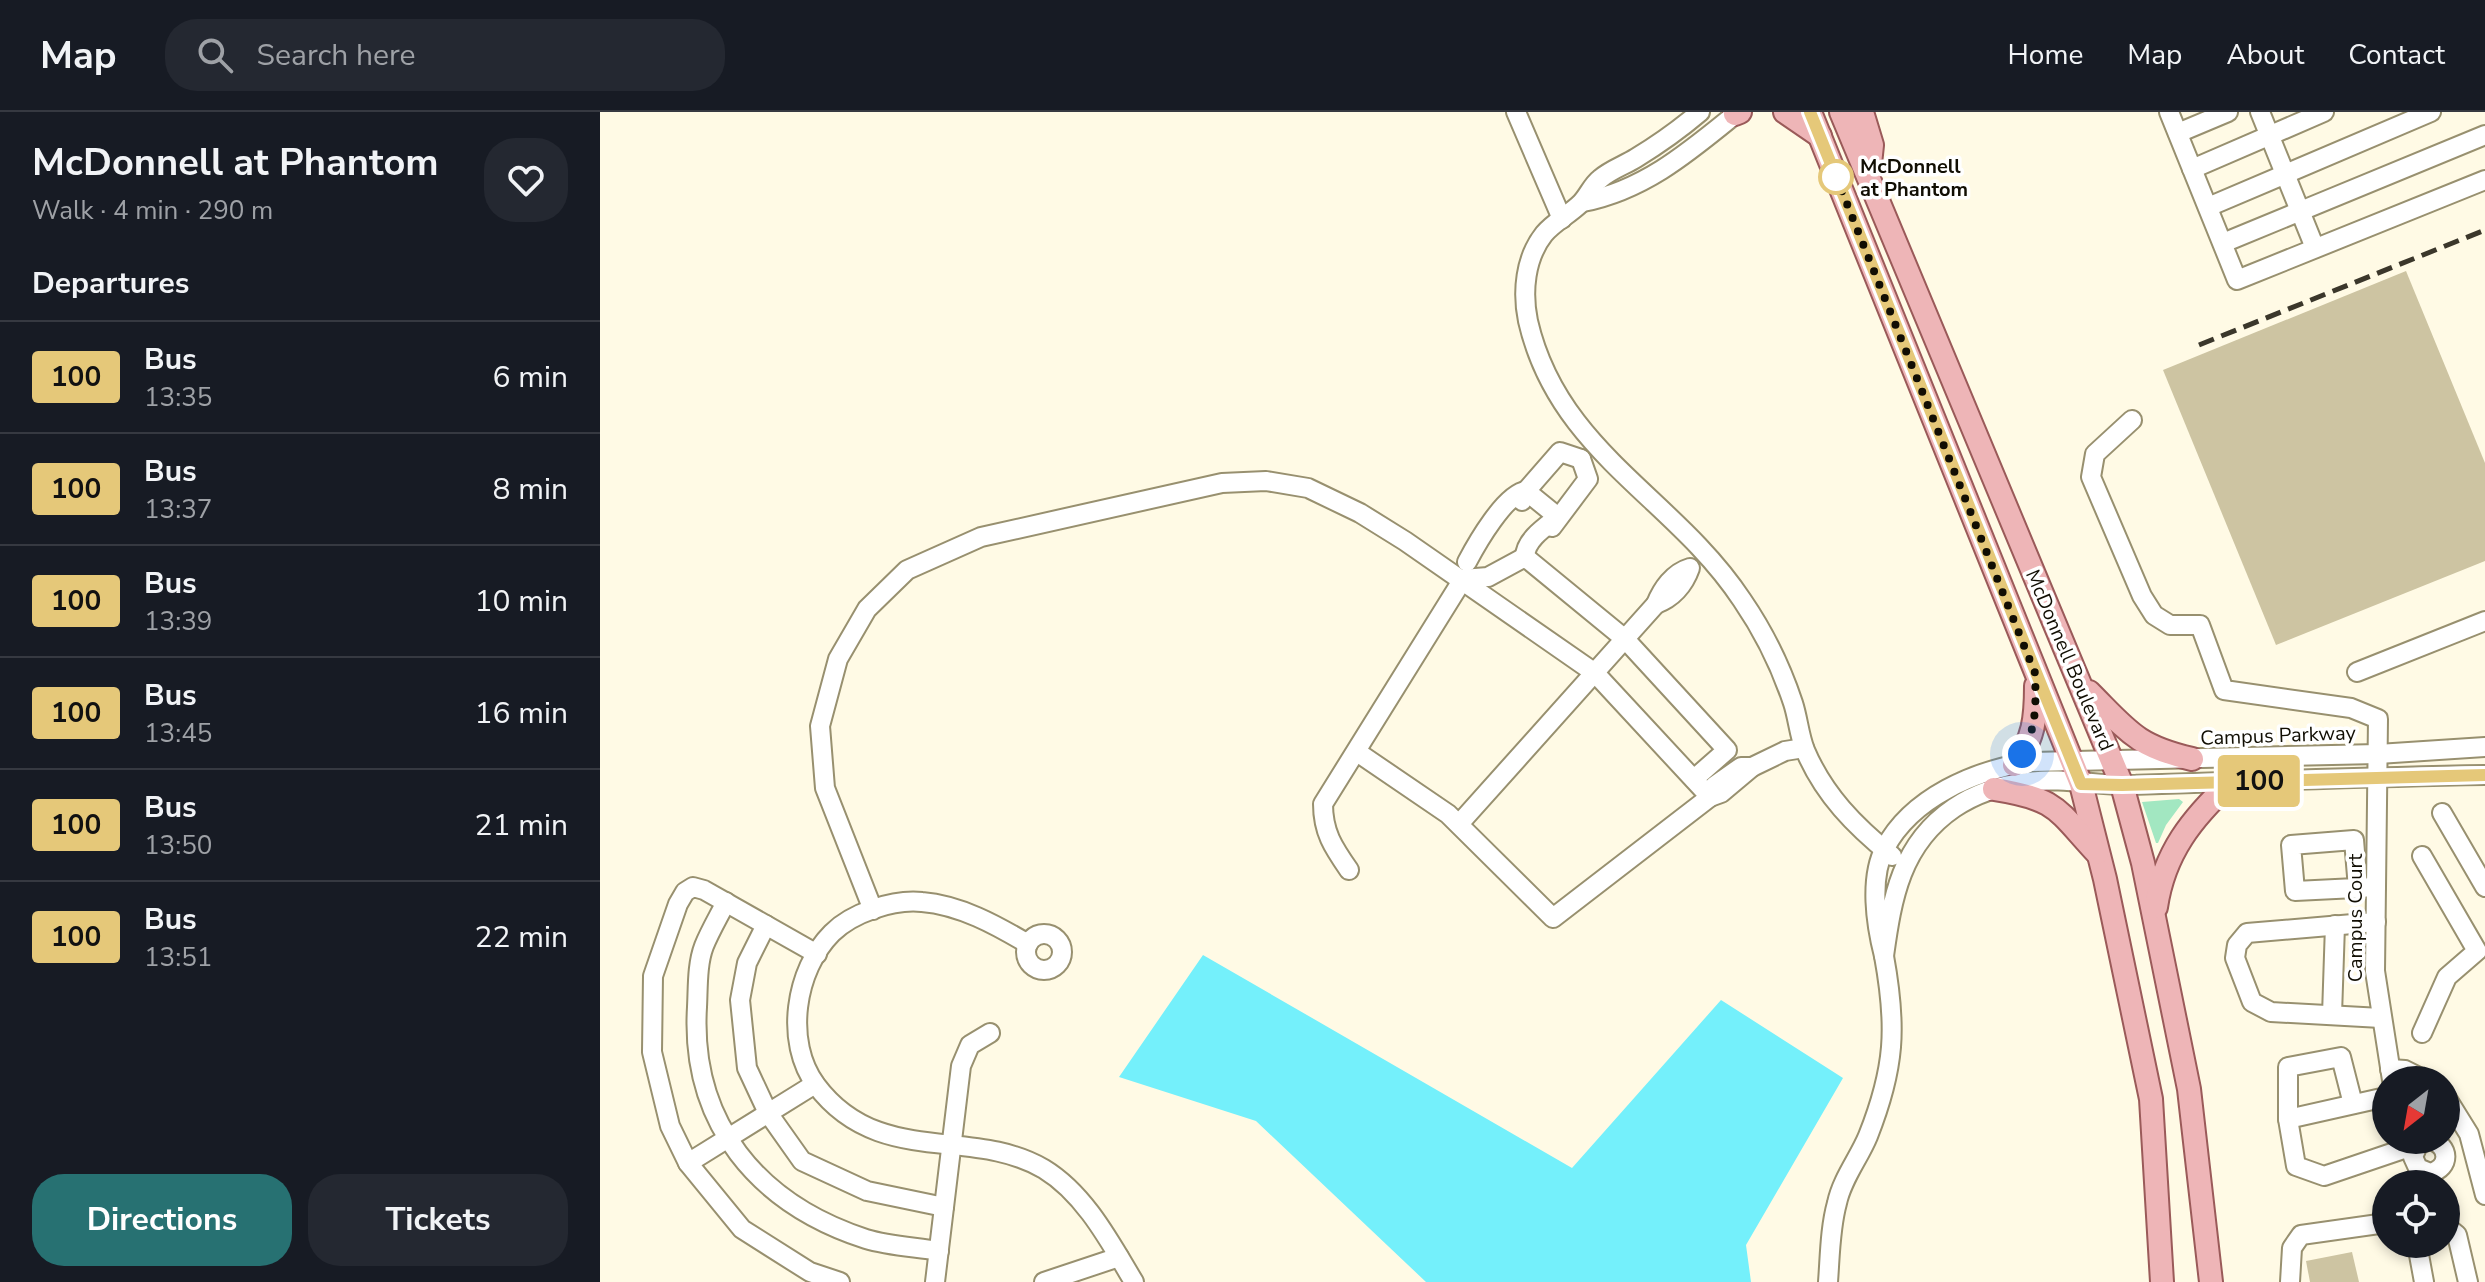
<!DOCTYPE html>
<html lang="en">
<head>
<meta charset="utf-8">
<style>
  body { margin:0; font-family:"Nunito Sans",sans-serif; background:#242831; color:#f1f3f6; height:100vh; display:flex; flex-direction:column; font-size:30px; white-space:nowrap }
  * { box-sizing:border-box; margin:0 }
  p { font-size:26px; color:#9ea1a6 }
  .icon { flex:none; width:44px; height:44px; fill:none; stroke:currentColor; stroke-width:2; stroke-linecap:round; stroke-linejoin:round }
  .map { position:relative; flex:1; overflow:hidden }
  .panel { display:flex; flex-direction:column; background:#171b24; width:600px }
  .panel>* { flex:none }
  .badge { padding:0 16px; border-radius:6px; font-size:28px; line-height:52px }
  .needle { width:52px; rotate:211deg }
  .buttons { position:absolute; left:1772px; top:954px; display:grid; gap:16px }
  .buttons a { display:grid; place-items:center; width:88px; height:88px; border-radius:50%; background:#171b24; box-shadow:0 4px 12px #0003; font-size:40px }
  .you { position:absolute; width:40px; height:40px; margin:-20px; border:6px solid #fff; border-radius:50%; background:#1a73e8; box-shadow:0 0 0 12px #1a73e833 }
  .map>.badge { position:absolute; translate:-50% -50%; box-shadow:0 0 0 4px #fff }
  h2 { padding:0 32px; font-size:30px; line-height:72px }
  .round { display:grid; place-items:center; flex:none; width:84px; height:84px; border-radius:32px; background:#242831 }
  .summary { display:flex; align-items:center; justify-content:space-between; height:136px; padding:0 32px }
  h1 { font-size:38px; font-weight:700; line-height:60px }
  .button { display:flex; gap:16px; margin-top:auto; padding:16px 32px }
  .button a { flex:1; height:92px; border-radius:32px; background:#277172; color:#fff; font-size:32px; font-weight:700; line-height:92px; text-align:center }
  .button a+a { background:#242831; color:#f1f3f6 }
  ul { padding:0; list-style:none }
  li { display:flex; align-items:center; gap:24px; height:112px; padding:0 32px; border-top:2px solid #363941 }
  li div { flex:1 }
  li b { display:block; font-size:30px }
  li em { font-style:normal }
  li .badge { min-width:88px; font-weight:700; text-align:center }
  header { display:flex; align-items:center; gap:48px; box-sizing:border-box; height:112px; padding:0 40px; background:#171b24; border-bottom:2px solid #363941 }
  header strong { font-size:38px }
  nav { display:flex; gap:44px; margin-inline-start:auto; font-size:28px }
  .search { width:560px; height:72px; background:#242831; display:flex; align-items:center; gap:20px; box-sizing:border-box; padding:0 28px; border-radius:32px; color:#9ea1a6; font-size:30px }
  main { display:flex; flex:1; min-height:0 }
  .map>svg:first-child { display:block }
  .green { fill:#a2e7c1 }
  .water { fill:#74f0fb }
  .building { fill:#cdc4a2 }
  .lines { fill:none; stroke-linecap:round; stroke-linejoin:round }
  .minor-casing { stroke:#98906f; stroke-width:22 }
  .major-casing { stroke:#9a5a59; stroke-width:26 }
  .minor { stroke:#fff; stroke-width:18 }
  .major { stroke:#eeb5b7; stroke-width:22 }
  .rail { stroke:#3b372b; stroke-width:5; stroke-dasharray:16 8; stroke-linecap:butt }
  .line-casing { stroke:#fff; stroke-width:18 }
  .line { stroke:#e5c879; stroke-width:12 }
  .walk { stroke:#110e03; stroke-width:8; stroke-dasharray:0 14.4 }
  .stop-dot { fill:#fff; stroke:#e5c879; stroke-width:4 }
  .labels { text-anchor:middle; stroke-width:7; stroke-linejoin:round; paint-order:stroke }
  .stop-label { font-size:20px; font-weight:bold; fill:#110e03; stroke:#fff; text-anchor:start }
  .street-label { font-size:20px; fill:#110e03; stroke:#fff }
</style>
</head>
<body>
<header>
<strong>Map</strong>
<div class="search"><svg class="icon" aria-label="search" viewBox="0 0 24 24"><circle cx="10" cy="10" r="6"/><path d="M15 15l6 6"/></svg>Search here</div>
<nav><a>Home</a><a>Map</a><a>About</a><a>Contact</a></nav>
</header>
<main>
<section class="panel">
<div class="summary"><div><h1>McDonnell at Phantom</h1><p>Walk · 4 min · 290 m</p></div><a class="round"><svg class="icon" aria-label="heart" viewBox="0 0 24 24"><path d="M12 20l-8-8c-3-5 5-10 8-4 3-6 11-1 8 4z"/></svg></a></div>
<h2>Departures</h2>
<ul>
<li><span class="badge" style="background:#e5c879;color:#111">100</span><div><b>Bus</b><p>13:35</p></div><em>6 min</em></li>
<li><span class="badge" style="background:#e5c879;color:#111">100</span><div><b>Bus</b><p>13:37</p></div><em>8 min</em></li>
<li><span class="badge" style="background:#e5c879;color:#111">100</span><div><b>Bus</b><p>13:39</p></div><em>10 min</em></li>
<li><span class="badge" style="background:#e5c879;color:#111">100</span><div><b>Bus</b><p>13:45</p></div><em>16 min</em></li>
<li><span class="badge" style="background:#e5c879;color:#111">100</span><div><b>Bus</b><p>13:50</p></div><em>21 min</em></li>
<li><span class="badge" style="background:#e5c879;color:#111">100</span><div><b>Bus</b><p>13:51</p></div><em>22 min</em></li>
</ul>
<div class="button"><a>Directions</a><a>Tickets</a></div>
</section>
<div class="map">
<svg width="1885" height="1170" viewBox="0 0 1885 1170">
  <rect width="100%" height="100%" fill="#fffae5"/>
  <polygon class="green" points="1579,687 1583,690 1566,713 1558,731 1556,731 1542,690"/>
  <polygon class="water" points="603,843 972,1056 1121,888 1243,966 1146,1133 1151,1170 826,1170 656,1009 519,965"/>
  <g class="building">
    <polygon points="1806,159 1885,351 1885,449 1676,533 1563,258"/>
    <polygon points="1752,1140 1759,1170 1710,1170 1706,1149"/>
  </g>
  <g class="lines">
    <defs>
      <g id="minor">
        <polyline points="916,0 962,107"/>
        <path d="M1100 0C1080 17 1059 32 1036 46 1025 53 1010 58 1000 67 992 73 988 84 981 91 970 102 954 110 944 122 925 146 922 180 928 209 958 340 1074 385 1142 488 1164 520 1181 555 1193 591 1198 606 1199 623 1205 638 1224 683 1255 714 1292 744"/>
        <polyline points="1569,0 1637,168 1885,68"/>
        <polyline points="1660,0 1715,136"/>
        <polyline points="1578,21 1628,0"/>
        <polyline points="1592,57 1724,0"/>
        <path d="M983 90C1045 78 1090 39 1138 0"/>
        <polyline points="1608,95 1831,0"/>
        <polyline points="1623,131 1885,23"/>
        <polyline points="1532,308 1495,342 1491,365 1542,484 1554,503 1570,513 1600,513 1624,578 1751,596 1778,607 1775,859 1792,968"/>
        <polyline points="922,389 926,379 960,340 981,347"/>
        <polyline points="952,415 988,367 981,347"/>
        <path d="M867 450C877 431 905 382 926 379L958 405C945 415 925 428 925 445"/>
        <path d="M1090 456C1084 473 1072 486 1056 492 1062 477 1073 461 1090 456Z"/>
        <polyline points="1757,560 1885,509"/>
        <path d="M1885 635 1778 642 1428 650C1375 659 1312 685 1285 736 1269 766 1276 813 1284 844 1292 786 1301 732 1354 696 1376 681 1403 673 1428 670 1462 665 1498 674 1532 673 1650 669 1767 665 1885 663"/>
        <polygon points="1141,655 1152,655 1121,681 1110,685 1114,674"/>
        <polyline points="1152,655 1185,639 1204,636"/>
        <polyline points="1842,701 1885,775"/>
        <polyline points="859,712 1056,492"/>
        <polyline points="1822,744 1877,839 1847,865 1822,921"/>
        <path d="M749 758C733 735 723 720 723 692L863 467 888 465 925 445 1025 527 1127 638 1094 667"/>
        <polyline points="1758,776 1754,728 1691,733 1695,779 1776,775"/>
        <path d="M126 790C119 804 110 819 104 834 97 852 98 876 97 895 90 1011 158 1092 266 1127 289 1134 315 1135 339 1139"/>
        <polyline points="273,798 225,676 220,614 238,547 267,497 307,458 381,425 622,371 666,369 708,376 760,401 805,429 995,561 1110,685 953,806 848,702 757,640"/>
        <polyline points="1776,810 1647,821 1637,833 1635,846 1652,890 1671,900 1781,906"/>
        <polyline points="166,813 147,851 140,888 147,956 168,1001 202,1049 267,1079 344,1095"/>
        <circle cx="444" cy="840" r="18"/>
        <path d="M428 832C396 813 360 793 322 790 293 787 252 801 232 821 195 858 184 930 216 973 278 1056 371 1014 444 1057 485 1082 510 1130 534 1170"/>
        <polyline points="217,842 104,778 93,775 85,780 78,792 53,864 52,940 70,1014 88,1051 142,1117 210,1160 240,1170"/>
        <polyline points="1732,903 1735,813"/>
        <polyline points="1790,957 1805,958 1825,968"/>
        <path d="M1786 985 1688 1007 1696 1054 1724 1064 1830 1028C1850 1033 1851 1056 1830 1061L1818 1056 1813 1045 1818 1033"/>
        <polyline points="1846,985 1869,1022 1885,1083"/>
        <polyline points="1688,1007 1688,955 1741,945 1753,992"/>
        <polyline points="88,1051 215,972"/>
        <polyline points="1846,1114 1857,1123 1868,1170"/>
        <polyline points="1817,1132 1824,1170"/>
        <polyline points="335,1170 361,954 370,933 390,921"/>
        <polyline points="444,1170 519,1145"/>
        <path d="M1228 1170C1230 1144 1230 1116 1237 1091 1242 1067 1259 1046 1268 1024 1295 956 1297 915 1284 844"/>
        <polyline points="1690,1170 1692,1136 1701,1123 1786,1111"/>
      </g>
      <g id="major">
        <polyline points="1185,0 1220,24"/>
        <polyline points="1210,0 1481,672 1505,767 1551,987 1562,1170"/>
        <polyline points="1241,0 1522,673 1543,751 1589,977 1611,1170"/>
        <polyline points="1262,0 1272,33 1269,61"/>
        <polyline points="1135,2 1140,0"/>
        <path d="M1489 580C1528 619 1536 634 1592 647"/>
        <path d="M1414 653C1434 628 1436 605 1436 574"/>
        <path d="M1394 677C1458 687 1456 697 1497 741"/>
        <path d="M1556 795C1564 741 1592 706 1631 670"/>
      </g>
    </defs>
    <use href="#minor" class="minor-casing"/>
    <use href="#major" class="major-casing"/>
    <use href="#minor" class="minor"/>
    <use href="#major" class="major"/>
    <polyline class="rail" points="1599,233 1885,118"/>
  </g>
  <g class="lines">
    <defs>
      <polyline id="line" points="1210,0 1481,672 1522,673 1885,663"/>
    </defs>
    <use href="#line" class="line-casing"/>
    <use href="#line" class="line"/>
    <path class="walk" d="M1236 65 1231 52 1435 561C1436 591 1437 615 1422 642"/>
  </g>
  <circle class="stop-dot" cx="1236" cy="65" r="16"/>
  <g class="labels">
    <g class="stop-label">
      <text x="1260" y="61">McDonnell<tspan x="1260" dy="23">at Phantom</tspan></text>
    </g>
    <g class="street-label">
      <text transform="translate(1470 548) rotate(67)" y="7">McDonnell Boulevard</text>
      <text transform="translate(1678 623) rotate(-2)" y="7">Campus Parkway</text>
      <text transform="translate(1755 806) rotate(-90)" y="7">Campus Court</text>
    </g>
  </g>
</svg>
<div class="buttons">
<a><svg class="needle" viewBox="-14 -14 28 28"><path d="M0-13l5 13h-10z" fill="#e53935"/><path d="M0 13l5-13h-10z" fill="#9ea1a6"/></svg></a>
<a><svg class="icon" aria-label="locate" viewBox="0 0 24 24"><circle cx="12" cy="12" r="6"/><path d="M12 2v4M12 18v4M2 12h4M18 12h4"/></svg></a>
</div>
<div class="you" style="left:1422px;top:642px"></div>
<b class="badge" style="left:1659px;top:669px;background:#e5c879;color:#111">100</b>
</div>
</main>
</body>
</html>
